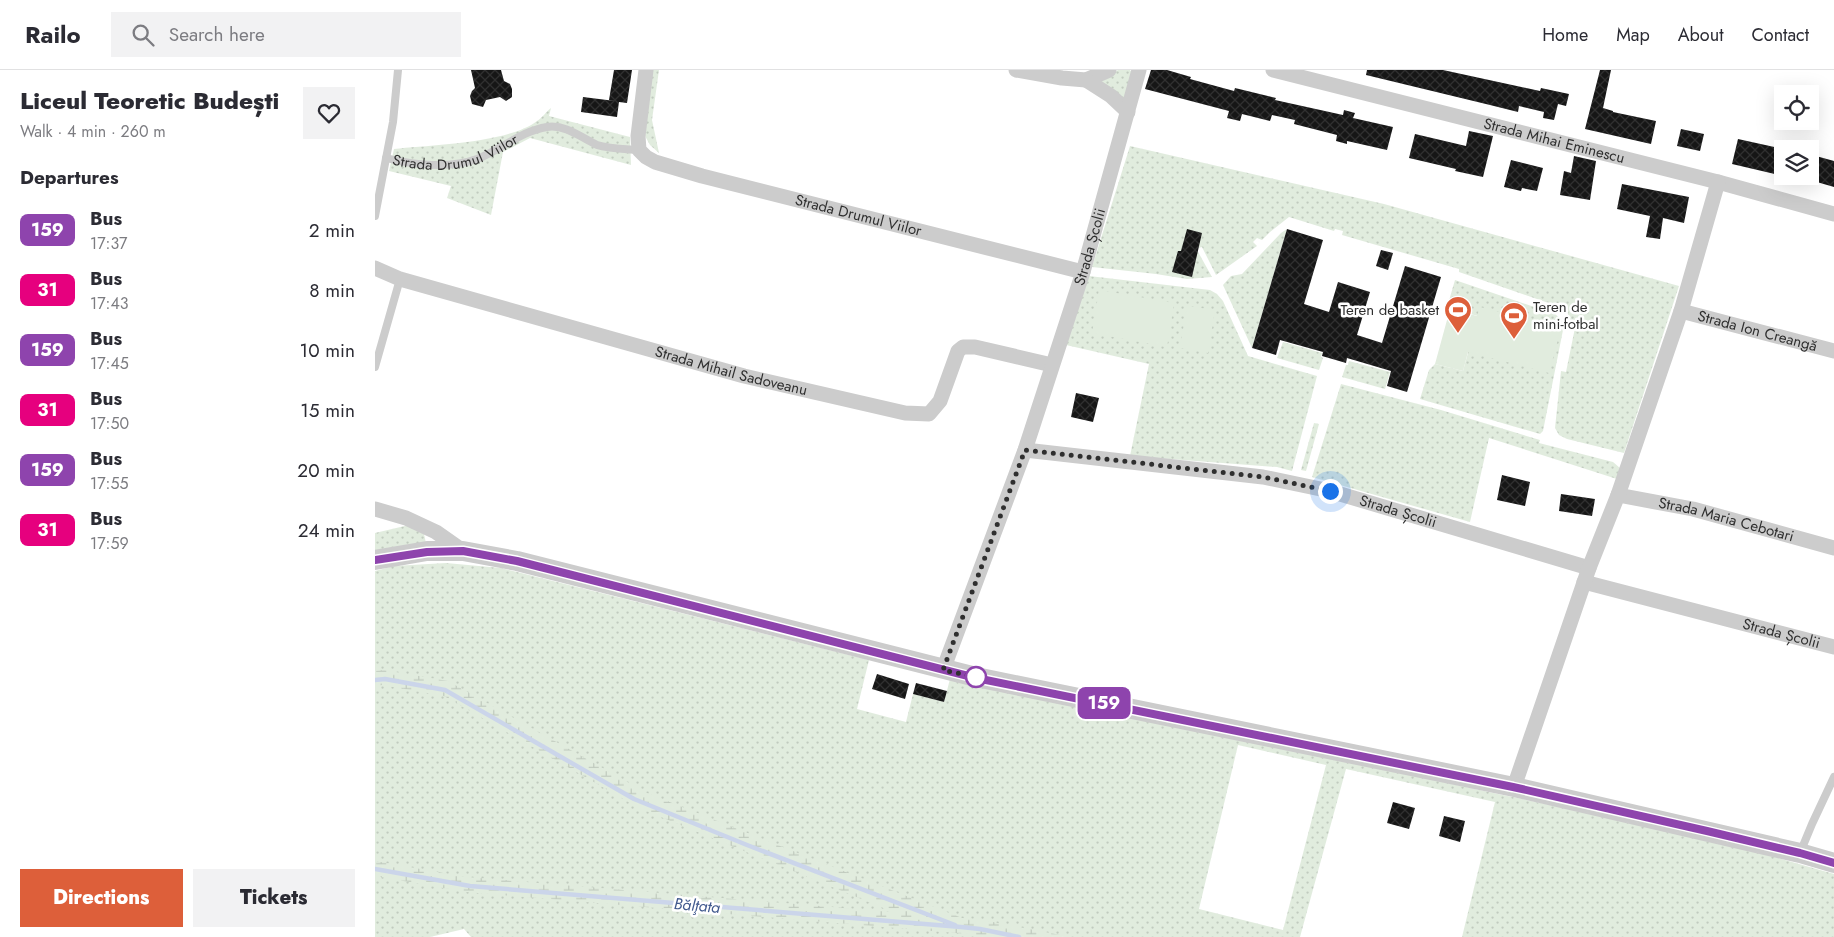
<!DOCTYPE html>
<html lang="en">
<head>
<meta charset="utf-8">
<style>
  body { margin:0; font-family:Jost,sans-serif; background:#f2f2f3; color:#2b2b33; height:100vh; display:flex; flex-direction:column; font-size:19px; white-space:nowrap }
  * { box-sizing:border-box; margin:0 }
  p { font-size:16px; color:#7c7c81 }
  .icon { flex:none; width:28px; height:28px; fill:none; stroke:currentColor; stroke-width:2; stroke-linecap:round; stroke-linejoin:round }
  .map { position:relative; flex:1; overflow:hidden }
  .side { display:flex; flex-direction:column; background:#fff; width:375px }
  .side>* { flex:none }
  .badge { padding:0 10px; border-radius:8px; font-size:18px; line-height:32px }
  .controls { position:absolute; left:1399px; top:15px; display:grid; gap:10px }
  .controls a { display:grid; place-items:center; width:45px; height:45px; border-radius:0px; background:#fff; box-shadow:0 5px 20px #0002; font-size:25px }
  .you { position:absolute; width:25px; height:25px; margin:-12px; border:4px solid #fff; border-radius:50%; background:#1a73e8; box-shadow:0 0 0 8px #1a73e833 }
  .map>.badge { position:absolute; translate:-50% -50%; box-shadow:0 0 0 2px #fff }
  h2 { padding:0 20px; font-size:19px; line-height:45px }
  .round { display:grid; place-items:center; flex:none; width:52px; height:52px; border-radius:0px; background:#f2f2f3 }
  .headline { display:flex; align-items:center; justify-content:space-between; height:85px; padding:0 20px }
  h1 { font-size:24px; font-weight:800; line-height:38px }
  .button { display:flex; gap:10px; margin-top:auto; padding:10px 20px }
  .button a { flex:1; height:58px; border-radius:0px; background:#dd5f3a; color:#fff; font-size:20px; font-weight:800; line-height:58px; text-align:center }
  .button a+a { background:#f2f2f3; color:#2b2b33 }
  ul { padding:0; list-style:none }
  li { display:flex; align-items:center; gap:15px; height:60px; padding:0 20px }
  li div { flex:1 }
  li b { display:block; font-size:19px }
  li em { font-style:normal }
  li .badge { min-width:55px; font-weight:700; text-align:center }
  header { display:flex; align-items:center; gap:30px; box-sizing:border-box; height:70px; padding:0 25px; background:#fff; border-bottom:1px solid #e1e1e2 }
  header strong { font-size:24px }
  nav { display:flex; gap:28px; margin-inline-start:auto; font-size:18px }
  .search { width:350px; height:45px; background:#f2f2f3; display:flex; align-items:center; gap:12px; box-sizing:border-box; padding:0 18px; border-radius:0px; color:#7c7c81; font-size:19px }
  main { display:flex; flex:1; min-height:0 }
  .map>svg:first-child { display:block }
  .green { fill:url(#green-dots); fill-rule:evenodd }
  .wetland { fill:url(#wetland-marsh) }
  .pitch { fill:#e1ecde }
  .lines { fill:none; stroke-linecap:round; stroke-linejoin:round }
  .stream { stroke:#cbd5ea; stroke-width:4.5 }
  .building { fill:url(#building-cross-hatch) }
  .service { stroke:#ccc; stroke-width:8 }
  .minor { stroke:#ccc; stroke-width:15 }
  .tertiary { stroke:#ccc; stroke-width:20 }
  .line-casing { stroke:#fff; stroke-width:11 }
  .line { stroke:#8e44ad; stroke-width:8 }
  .walk { stroke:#2f2f2f; stroke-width:5; stroke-dasharray:0 9 }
  .stop-dot { fill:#fff; stroke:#8e44ad; stroke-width:2.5 }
  .labels { text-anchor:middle; stroke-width:5; stroke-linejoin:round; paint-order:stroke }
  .street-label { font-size:15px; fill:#2f2f2f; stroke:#fff }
  .poi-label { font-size:15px; fill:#2f2f2f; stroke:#fff; text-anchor:start }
  .water-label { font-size:16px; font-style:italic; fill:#41598e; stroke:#fff }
</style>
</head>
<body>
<header>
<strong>Railo</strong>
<div class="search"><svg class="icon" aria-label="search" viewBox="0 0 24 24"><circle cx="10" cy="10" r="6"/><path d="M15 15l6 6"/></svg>Search here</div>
<nav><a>Home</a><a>Map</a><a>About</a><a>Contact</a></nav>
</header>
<main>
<section class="side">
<div class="headline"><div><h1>Liceul Teoretic Budești</h1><p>Walk · 4 min · 260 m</p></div><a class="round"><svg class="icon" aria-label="heart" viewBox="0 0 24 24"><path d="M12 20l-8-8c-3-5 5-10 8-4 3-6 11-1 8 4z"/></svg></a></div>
<h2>Departures</h2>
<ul>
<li><span class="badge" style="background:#8e44ad;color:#fff">159</span><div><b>Bus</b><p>17:37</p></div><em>2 min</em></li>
<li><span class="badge" style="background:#e6007e;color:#fff">31</span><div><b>Bus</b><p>17:43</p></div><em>8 min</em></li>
<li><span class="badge" style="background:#8e44ad;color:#fff">159</span><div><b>Bus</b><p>17:45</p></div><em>10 min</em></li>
<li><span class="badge" style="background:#e6007e;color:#fff">31</span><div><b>Bus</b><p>17:50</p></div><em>15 min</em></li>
<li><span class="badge" style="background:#8e44ad;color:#fff">159</span><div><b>Bus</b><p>17:55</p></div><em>20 min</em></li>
<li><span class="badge" style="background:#e6007e;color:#fff">31</span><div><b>Bus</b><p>17:59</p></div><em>24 min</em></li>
</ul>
<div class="button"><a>Directions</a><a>Tickets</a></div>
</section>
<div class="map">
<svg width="1459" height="867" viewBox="0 0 1459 867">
  <defs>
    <pattern id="green-dots" width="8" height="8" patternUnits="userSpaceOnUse" patternTransform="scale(1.25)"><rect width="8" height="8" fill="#e1ecde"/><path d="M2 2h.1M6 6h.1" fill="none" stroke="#c1cbbf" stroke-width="1.8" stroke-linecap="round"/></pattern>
    <pattern id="wetland-marsh" width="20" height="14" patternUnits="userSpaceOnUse" patternTransform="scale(1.25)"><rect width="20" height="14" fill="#e1ecde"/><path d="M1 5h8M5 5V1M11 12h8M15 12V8" fill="none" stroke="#c1cbbf"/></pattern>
    <pattern id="building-cross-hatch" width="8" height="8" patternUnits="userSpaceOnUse" patternTransform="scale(1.25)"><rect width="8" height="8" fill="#161616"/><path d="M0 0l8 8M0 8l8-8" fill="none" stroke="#303030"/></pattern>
  </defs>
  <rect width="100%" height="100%" fill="#fff"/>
  <g class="green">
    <polygon points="277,0 284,0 277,50 284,83 275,75 270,66"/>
    <polygon points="743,0 755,0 757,3 751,28 748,28 725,14 727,8"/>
    <path d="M176 38 174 46 255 67 256 95 155 68 128 82 116 145 72 128 76 116 14 101 19 79C56 75 134 73 162 51 167 48 171 42 176 38Z"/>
    <polygon points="755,76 1009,134 1304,216 1249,383 1192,369 1184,365 1180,358 1186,301 1191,302 1201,253 1196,251 1192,242 1185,237 1084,202 1084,199 967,165 968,161 960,159 959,161 914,147 895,162 887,170 882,168 878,172 882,176 841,205 827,177 823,178 822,180 837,207 812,209 781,204 717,197"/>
    <polygon points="912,159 877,278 848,215 856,206 867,204 906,163"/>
    <polygon points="714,206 835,220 842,224 848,231 873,286 942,306 917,401 902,397 755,386 774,294 691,275"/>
    <polygon points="1080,210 1180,244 1186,249 1188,260 1168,361 1165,364 1045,329 1054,300 1060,294 1088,301 1103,246 1075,239 1073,234"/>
    <polygon points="908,272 947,283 946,287 948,288 944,300 902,288"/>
    <polygon points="974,291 1015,302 1010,319 967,307 971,295 973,295"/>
    <polygon points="966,314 1066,340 1165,370 1164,373 1238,392 1245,398 1242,409 1114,368 1095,452 937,407"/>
    <polygon points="939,353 944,354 931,401 926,400"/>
    <polygon points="34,455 49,464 51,473 0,481 0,463"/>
    <path d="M71 493 126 498 494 590 482 639 531 652 538 624 569 632 575 609 866 668 1123 724 1333 768 1459 804V867H1087L1120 732 971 699 925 867H96L89 859 55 867H0V501L19 496ZM863 675 951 695 908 860 824 839Z"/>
  </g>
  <polygon class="wetland" points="9,600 73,611 272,723 587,848 602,849 696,867 605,867 593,864 91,822 0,806 0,791 91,807 518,842 264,738 69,626 7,615 0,616 0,601"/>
  <g class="pitch">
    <polygon points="724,220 799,233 792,277 717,263"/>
    <polygon points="812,236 840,240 833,283 805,278"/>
    <polygon points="1105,237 1186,258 1174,303 1093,282 1088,301 1060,294 1075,239 1102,246"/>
  </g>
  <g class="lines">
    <g class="stream">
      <polyline points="0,610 10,609 70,620 259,729 372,775 580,855"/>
      <polyline points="0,799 95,816 586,857 605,859 644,867"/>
    </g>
  </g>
  <g class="building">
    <polygon points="96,0 126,0 129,11 135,14 137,19 137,27 131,31 125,27 111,30 108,37 97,34 95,26 97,21 100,18"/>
    <polygon points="239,0 257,0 252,33 244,32 242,47 206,42 208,27 240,31 234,30"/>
    <polygon points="776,0 792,0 816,7 815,9 859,21 860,18 901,28 900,30 968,45 969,40 980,43 978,48 1018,57 1012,80 972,71 972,74 961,71 962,65 919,54 920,50 897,45 895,51 867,44 865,51 852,48 854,41 770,19"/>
    <polygon points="992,0 1068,0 1165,21 1166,18 1194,24 1191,36 1183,34 1179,50 1168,48 1169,42 1144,36 1143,42 1115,35 991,5"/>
    <polygon points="1225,0 1236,0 1228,38 1238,41 1238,42 1281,51 1276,74 1210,59"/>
    <polygon points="1306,59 1329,64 1325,81 1302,76"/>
    <polygon points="1094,61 1118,66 1108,107 1080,101 1081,99 1034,88 1040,64 1091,76"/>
    <polygon points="1363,69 1408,79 1408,106 1357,94"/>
    <polygon points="1199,86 1221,91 1215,130 1185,125 1189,101 1196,103"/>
    <polygon points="1441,86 1459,91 1459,117 1435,110 1435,87 1440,89"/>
    <polygon points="1136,90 1168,98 1162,121 1147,118 1146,121 1129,117"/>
    <polygon points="1247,114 1314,127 1309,153 1288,148 1285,169 1271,167 1275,146 1242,139"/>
    <polygon points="812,159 827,163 817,207 797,202 803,181 806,181"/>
    <polygon points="912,159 948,170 929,234 954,242 963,212 995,222 982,265 1007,273 1030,196 1066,207 1032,322 1012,316 1016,301 972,288 971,293 947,286 948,282 905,270 901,285 877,278"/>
    <polygon points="1006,180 1018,183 1013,200 1001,196"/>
    <polygon points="701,323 724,328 718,352 696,347"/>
    <polygon points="1127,405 1155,412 1150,436 1122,430"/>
    <polygon points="1186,424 1220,429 1217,446 1184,441"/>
    <polygon points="502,604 534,614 530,629 497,619"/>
    <polygon points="541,613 572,621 569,632 538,624"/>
    <polygon points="1018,732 1040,738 1034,759 1012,753"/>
    <polygon points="1069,746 1090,751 1085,772 1064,766"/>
  </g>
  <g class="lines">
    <g class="service">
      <path id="s1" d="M11 88C38 95 75 99 102 89 126 80 146 61 172 57 190 54 207 68 222 75 234 79 251 79 264 80"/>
      <polyline points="0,146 18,52 23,0"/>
      <polyline points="0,297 25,209"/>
      <polyline points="1425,783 1437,754 1459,707"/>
    </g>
    <g class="minor">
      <path id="s2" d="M271 0 263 66 264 80 271 87 280 92 327 106 708 202"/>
      <polyline points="641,0 687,8 711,10 734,0"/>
      <path id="s3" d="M898 0 1343 112 1459 144"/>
      <polyline points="711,10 736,26 753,42"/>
      <path id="s4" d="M0 198 25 209 369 306 530 343 554 344 565 331 583 281 588 277H600L677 295"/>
      <path id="s5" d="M1306 241 1459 281"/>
      <path id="s6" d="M650 380 888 407 955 421 1214 498"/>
      <path id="s7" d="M1243 425 1318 439 1459 478"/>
      <polyline points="0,439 31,448 61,462 88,481"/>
      <path id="s8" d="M1209 512 1459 577"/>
      <path id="s9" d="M568 600 650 380 708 202 764 0"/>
      <polyline points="1139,717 1214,498 1243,425 1306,241 1343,112"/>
    </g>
    <polyline class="tertiary" points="0,490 52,481 88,481 142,491 601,607 1139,717 1425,783 1459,793"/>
  </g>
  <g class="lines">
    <defs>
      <polyline id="line" points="0,490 52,482 88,481 142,491 601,608 1138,717 1332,761 1425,783 1459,793"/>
    </defs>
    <use href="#line" class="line-casing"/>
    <use href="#line" class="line"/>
    <polyline class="walk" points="601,607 568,600 650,380 888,407 955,421"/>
  </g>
  <defs>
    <symbol id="stadium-pin" viewBox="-11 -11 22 30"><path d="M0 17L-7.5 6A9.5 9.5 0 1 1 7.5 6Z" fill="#dd5f3a" stroke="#fff"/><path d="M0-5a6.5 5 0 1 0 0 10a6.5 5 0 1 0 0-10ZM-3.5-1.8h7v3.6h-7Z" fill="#fff"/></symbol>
  </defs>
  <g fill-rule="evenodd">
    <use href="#stadium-pin" x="1067" y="224" width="32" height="43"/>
    <use href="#stadium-pin" x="1123" y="230" width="32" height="43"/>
  </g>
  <circle class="stop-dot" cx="601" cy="607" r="10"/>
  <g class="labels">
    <g class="street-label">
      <text dy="5" stroke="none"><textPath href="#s3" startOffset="290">Strada Mihai Eminescu</textPath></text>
      <text dy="5" stroke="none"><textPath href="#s1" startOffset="72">Strada Drumul Viilor</textPath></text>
      <text dy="5" stroke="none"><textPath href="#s2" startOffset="311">Strada Drumul Viilor</textPath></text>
      <text dy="5" stroke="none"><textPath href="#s9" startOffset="448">Strada Școlii</textPath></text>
      <text dy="5" stroke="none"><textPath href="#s5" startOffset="79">Strada Ion Creangă</textPath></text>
      <text dy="5" stroke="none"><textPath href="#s4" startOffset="371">Strada Mihail Sadoveanu</textPath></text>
      <text dy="5" stroke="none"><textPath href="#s6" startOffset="379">Strada Școlii</textPath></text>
      <text dy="5" stroke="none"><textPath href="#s7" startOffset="111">Strada Maria Cebotari</textPath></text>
      <text dy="5" stroke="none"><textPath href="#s8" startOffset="204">Strada Școlii</textPath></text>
    </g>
    <g class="poi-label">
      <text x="1158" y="242">Teren de<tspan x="1158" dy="17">mini-fotbal</tspan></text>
      <text x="1064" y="245" text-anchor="end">Teren de basket</text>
    </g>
    <g class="water-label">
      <text transform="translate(322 835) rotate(5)" y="6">Bălţata</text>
    </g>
  </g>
</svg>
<div class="controls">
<a><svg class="icon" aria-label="locate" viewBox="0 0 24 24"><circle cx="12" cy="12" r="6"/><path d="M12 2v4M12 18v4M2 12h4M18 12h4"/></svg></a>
<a><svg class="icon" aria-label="layers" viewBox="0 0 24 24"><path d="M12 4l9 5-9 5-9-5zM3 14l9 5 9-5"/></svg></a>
</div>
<div class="you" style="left:955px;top:421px"></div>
<b class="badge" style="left:729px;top:633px;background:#8e44ad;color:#fff">159</b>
</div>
</main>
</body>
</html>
